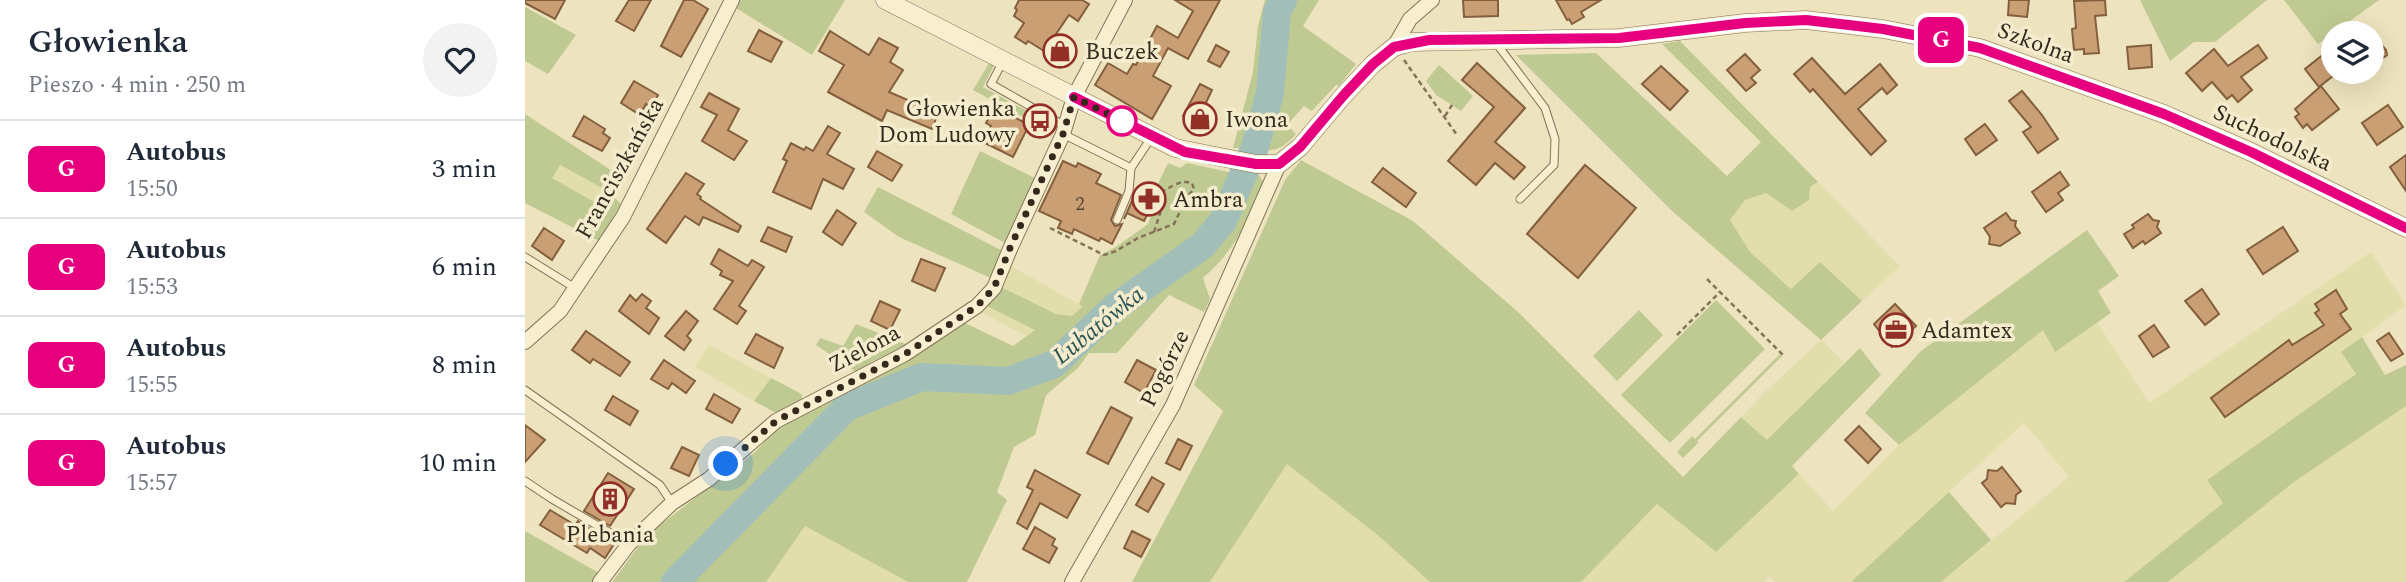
<!DOCTYPE html>
<html lang="pl">
<head>
<meta charset="utf-8">
<style>
  body { margin:0; font-family:Spectral,serif; background:#f2f2f3; color:#1f2937; height:100vh; display:flex; flex-direction:column; font-size:26px; white-space:nowrap }
  * { box-sizing:border-box; margin:0 }
  p { font-size:23px; color:#747a83 }
  .icon { flex:none; width:38px; height:38px; fill:none; stroke:currentColor; stroke-width:2; stroke-linecap:round; stroke-linejoin:round }
  .map { position:relative; flex:1; overflow:hidden }
  .panel { display:flex; flex-direction:column; background:#fff; width:525px }
  .panel>* { flex:none }
  .badge { padding:0 14px; border-radius:10px; font-size:24px; line-height:46px }
  .buttons { position:absolute; left:1796px; top:21px; display:grid; gap:14px }
  .buttons a { display:grid; place-items:center; width:63px; height:63px; border-radius:50%; background:#fff; box-shadow:0 7px 28px #0002; font-size:35px }
  .you { position:absolute; width:35px; height:35px; margin:-18px; border:5px solid #fff; border-radius:50%; background:#1a73e8; box-shadow:0 0 0 10px #1a73e833 }
  .map>.badge { position:absolute; translate:-50% -50%; box-shadow:0 0 0 4px #fff }
  .round { display:grid; place-items:center; flex:none; width:74px; height:74px; border-radius:37px; background:#f2f2f3 }
  .head { display:flex; align-items:center; justify-content:space-between; height:119px; padding:0 28px }
  h1 { font-size:33px; font-weight:600; line-height:52px }
  ul { padding:0; list-style:none }
  li { display:flex; align-items:center; gap:21px; height:98px; padding:0 28px; border-top:2px solid #e0e1e3 }
  li div { flex:1 }
  li b { display:block; font-size:26px }
  li em { font-style:normal }
  li .badge { min-width:77px; font-weight:700; text-align:center }
  main { display:flex; flex:1; min-height:0 }
  .map>svg:first-child { display:block }
  .farmland { fill:#e2deab }
  .green { fill:#bfca92 }
  .lines { fill:none; stroke-linecap:round; stroke-linejoin:round }
  .river { stroke:#a1beb8; stroke-width:28 }
  .building { fill:#cb9f74; stroke:#835f3d; stroke-width:2 }
  .service-casing { stroke:#847357; stroke-width:9 }
  .minor-casing { stroke:#847357; stroke-width:16 }
  .tertiary-casing { stroke:#847357; stroke-width:19 }
  .path { stroke:#847357; stroke-width:2.5; stroke-dasharray:5 3.5; stroke-linecap:butt }
  .service { stroke:#f8efd0; stroke-width:7 }
  .minor { stroke:#f8efd0; stroke-width:14 }
  .tertiary { stroke:#f8efd0; stroke-width:18 }
  .line-casing { stroke:#fff; stroke-width:16 }
  .line { stroke:#e6007e; stroke-width:10 }
  .walk { stroke:#34291c; stroke-width:7; stroke-dasharray:0 12.6 }
  .stop-dot { fill:#fff; stroke:#e6007e; stroke-width:3.5 }
  .labels { text-anchor:middle; stroke-width:7; stroke-linejoin:round; paint-order:stroke }
  .number-label { font-size:19px; fill:#5a4632 }
  .street-label { font-size:23px; fill:#34291c; stroke:#f4eccd }
  .poi-label { font-size:23px; fill:#34291c; stroke:#f4eccd; text-anchor:start }
  .water-label { font-size:24px; font-style:italic; fill:#2b5354; stroke:#f4eccd }
</style>
</head>
<body>
<main>
<section class="panel">
<div class="head"><div><h1>Głowienka</h1><p>Pieszo · 4 min · 250 m</p></div><a class="round"><svg class="icon" aria-label="heart" viewBox="0 0 24 24"><path d="M12 20l-8-8c-3-5 5-10 8-4 3-6 11-1 8 4z"/></svg></a></div>
<ul>
<li><span class="badge" style="background:#e6007e;color:#fff">G</span><div><b>Autobus</b><p>15:50</p></div><em>3 min</em></li>
<li><span class="badge" style="background:#e6007e;color:#fff">G</span><div><b>Autobus</b><p>15:53</p></div><em>6 min</em></li>
<li><span class="badge" style="background:#e6007e;color:#fff">G</span><div><b>Autobus</b><p>15:55</p></div><em>8 min</em></li>
<li><span class="badge" style="background:#e6007e;color:#fff">G</span><div><b>Autobus</b><p>15:57</p></div><em>10 min</em></li>
</ul>
</section>
<div class="map">
<svg width="1881" height="582" viewBox="0 0 1881 582">
  <rect width="100%" height="100%" fill="#ede3be"/>
  <g class="farmland">
    <polygon points="34,165 84,192 89,197 82,209 26,179"/>
    <polygon points="1293,182 1375,266 1337,301 1295,263 1267,289 1225,252 1205,220 1220,200 1242,192 1285,187"/>
    <polygon points="1846,252 1881,305 1817,352 1831,374 1682,480 1698,503 1599,582 1416,582 1544,477 1499,423 1326,582 1250,582 1245,577 1239,582 1056,582 1132,504 1191,551 1274,474 1308,511 1374,445 1518,330 1530,352 1572,322 1624,403"/>
    <polygon points="484,265 554,304 558,307 546,316 531,314 476,287"/>
    <polygon points="462,306 511,329 501,336 456,312"/>
    <polygon points="1296,340 1319,362 1242,441 1216,417 1239,393"/>
    <polygon points="184,345 246,378 229,401 170,367"/>
    <polygon points="1881,406 1881,582 1643,582 1769,482"/>
    <polygon points="762,464 855,537 905,582 685,582"/>
    <polygon points="280,526 383,582 241,582"/>
  </g>
  <g class="green">
    <polygon points="215,0 320,0 287,55 211,8"/>
    <polygon points="740,0 754,0 745,28 739,91 730,138 718,148 708,148 728,72 733,26"/>
    <path d="M766 0H794L778 26 831 64 814 86 811 85 787 111 779 106 762 125 771 134C761 145 753 152 737 150L749 106 758 29Z"/>
    <polygon points="1615,0 1742,0 1690,42 1669,42 1645,61"/>
    <polygon points="1759,0 1854,0 1793,44"/>
    <polygon points="0,7 51,35 23,74 0,61"/>
    <polygon points="1155,41 1293,182 1285,187 1284,200 1267,211 1241,193 1220,200 1205,220 1225,252 1266,289 1295,262 1337,301 1296,340 1147,211 991,55 1071,53 1202,176 1236,142 1137,44"/>
    <polygon points="466,60 469,65 458,87 511,116 509,120 518,124 520,121 529,126 531,131 522,130 448,90"/>
    <polygon points="914,65 948,96 936,111 911,95 901,81"/>
    <polygon points="0,114 95,176 84,192 35,165 27,178 82,209 89,197 96,204 74,241 0,203"/>
    <polygon points="455,151 510,178 494,210 486,236 480,243 426,214"/>
    <polygon points="776,160 888,221 993,312 1158,477 1216,417 1242,440 1335,348 1356,375 1267,466 1274,474 1191,552 1132,504 1056,582 905,582 855,537 762,464 685,582 607,582 698,411 669,385 760,180"/>
    <path d="M643 163 655 168 662 163 708 173 691 217 667 246 589 298 562 325 572 334 584 318C619 293 673 267 698 233 711 216 719 194 728 174H733L740 184C722 222 711 249 678 278L685 299 679 312 644 295 592 353H564L553 368 521 395 510 435 489 447 472 492 482 500 442 582H383L280 526 241 582H87L122 535 230 452 256 424 440 323 488 346 510 330 462 306 476 287 531 314 547 316 557 307 554 304 575 255 591 247 623 224 635 195 629 192Z"/>
    <polygon points="353,187 480,252 468,279 374,237 339,212"/>
    <polygon points="1562,230 1594,276 1573,291 1586,313 1530,352 1518,330 1374,445 1340,413 1396,351"/>
    <polygon points="1191,300 1240,349 1145,443 1096,395"/>
    <polygon points="1114,310 1138,335 1092,381 1068,356"/>
    <polygon points="331,324 383,345 348,361 331,372 291,345 295,338 318,346"/>
    <polygon points="1837,337 1860,375 1881,365 1881,406 1769,482 1643,582 1599,582 1698,503 1682,480 1831,374 1816,352"/>
    <polygon points="1255,354 1257,356 1172,441 1173,443 1158,458 1152,452 1167,436 1170,439"/>
    <polygon points="246,378 273,392 277,395 277,400 251,413 229,401"/>
    <polygon points="1424,492 1466,540 1416,582 1326,582"/>
    <polygon points="0,531 74,573 69,582 0,582"/>
  </g>
  <g class="lines">
    <polyline class="river" points="150,582 322,407 397,377 483,381 529,364 590,307 677,246 698,221 730,147 745,93 752,12 758,0"/>
  </g>
  <g class="building">
    <polygon points="0,0 40,0 30,19 0,3"/>
    <polygon points="104,0 126,0 109,31 91,21"/>
    <polygon points="159,0 168,0 183,9 156,57 136,46"/>
    <polygon points="494,0 557,0 564,4 553,21 544,15 529,37 549,49 540,64 503,41 501,44 490,37 499,23 489,16 492,10 490,8"/>
    <polygon points="650,0 695,0 663,59 643,48 628,76 646,86 627,119 570,85 583,63 602,74 608,64 611,65 632,26 653,38 668,11"/>
    <polygon points="938,0 973,0 973,16 939,17"/>
    <polygon points="1031,0 1076,0 1056,12 1059,17 1047,24 1044,19 1042,20"/>
    <polygon points="1484,0 1504,0 1502,17 1483,15"/>
    <polygon points="1580,0 1581,15 1570,16 1574,53 1559,54 1559,49 1549,50 1547,29 1551,28 1549,1"/>
    <polygon points="234,30 257,42 246,62 223,51"/>
    <polygon points="305,31 344,55 354,38 373,48 365,62 378,70 364,92 413,113 407,129 362,110 357,121 303,92 319,65 294,51"/>
    <polygon points="1846,32 1861,50 1862,55 1846,67"/>
    <polygon points="691,45 704,52 695,67 683,61"/>
    <polygon points="1626,45 1627,67 1604,69 1602,47"/>
    <polygon points="1733,45 1742,58 1716,77 1727,90 1713,102 1707,95 1702,99 1687,82 1677,91 1661,73 1689,49 1703,66"/>
    <polygon points="1220,54 1235,70 1226,78 1231,83 1221,91 1202,70"/>
    <polygon points="1799,54 1808,65 1808,72 1813,72 1794,87 1780,69"/>
    <polygon points="1287,58 1320,94 1355,64 1372,85 1362,94 1357,88 1333,109 1361,141 1346,155 1288,89 1285,92 1269,74"/>
    <polygon points="952,63 1000,108 970,142 1000,167 989,179 970,163 951,185 923,161 969,107 937,80"/>
    <polygon points="1136,66 1163,91 1145,110 1117,84"/>
    <polygon points="109,81 133,95 126,107 121,104 115,115 96,103"/>
    <polygon points="675,84 687,90 677,111 691,118 685,130 658,116"/>
    <polygon points="1796,86 1814,109 1787,130 1782,124 1778,128 1770,117 1774,114 1770,109"/>
    <polygon points="1497,91 1517,115 1533,139 1513,153 1498,132 1506,127 1484,101"/>
    <polygon points="184,93 214,109 203,130 222,141 209,160 177,141 192,115 176,107"/>
    <polygon points="1863,105 1878,127 1852,145 1837,123"/>
    <polygon points="470,107 504,125 488,157 458,142 466,126 461,123"/>
    <polygon points="59,116 80,129 78,133 85,138 77,151 48,136"/>
    <polygon points="1460,124 1472,140 1451,155 1440,139"/>
    <polygon points="303,126 315,133 302,154 329,169 318,189 298,179 286,209 248,192 262,161 258,159 266,143 279,150 281,147 288,151"/>
    <polygon points="352,151 377,165 367,181 343,167"/>
    <polygon points="1881,155 1881,191 1865,167"/>
    <polygon points="538,161 551,167 553,163 576,174 571,183 596,195 586,220 590,226 597,224 587,244 576,238 574,241 549,229 547,234 533,228 536,221 514,211"/>
    <polygon points="1060,165 1111,208 1053,278 1002,234"/>
    <polygon points="858,168 891,193 881,207 847,182"/>
    <polygon points="1535,172 1544,185 1533,193 1538,200 1521,212 1507,192"/>
    <polygon points="161,173 179,184 172,194 176,197 175,199 216,226 213,232 178,217 174,225 160,216 141,243 122,229"/>
    <polygon points="615,192 631,199 626,212 624,211 619,221 602,213 599,219 610,194"/>
    <polygon points="312,210 331,223 317,245 298,232"/>
    <polygon points="1481,213 1486,220 1491,221 1490,226 1495,233 1475,246 1464,244 1465,237 1459,228"/>
    <polygon points="1623,214 1628,220 1634,221 1632,227 1636,233 1620,244 1618,241 1608,248 1599,234 1609,228 1607,225"/>
    <polygon points="243,227 267,237 261,252 236,241"/>
    <polygon points="1758,227 1773,251 1738,274 1722,250"/>
    <polygon points="19,228 39,241 27,260 7,246"/>
    <polygon points="194,249 223,266 227,260 239,267 214,306 221,311 212,324 189,309 208,281 195,275 197,271 186,264"/>
    <polygon points="396,259 420,268 410,291 387,281"/>
    <polygon points="1677,289 1694,314 1680,325 1660,301"/>
    <polygon points="1811,290 1822,309 1815,314 1826,329 1700,417 1686,398 1764,340 1767,345 1799,325 1790,313 1794,310 1790,304"/>
    <polygon points="117,294 126,301 121,308 134,318 124,334 94,311 105,295 111,301"/>
    <polygon points="355,301 375,310 365,330 346,321"/>
    <polygon points="1370,304 1391,326 1367,347 1349,324"/>
    <polygon points="161,311 173,321 162,336 166,340 159,350 140,336"/>
    <polygon points="1629,325 1644,347 1628,357 1614,336"/>
    <polygon points="61,331 105,362 95,376 68,359 65,363 47,350"/>
    <polygon points="1864,333 1878,354 1866,361 1852,341"/>
    <polygon points="231,334 258,348 249,368 220,353"/>
    <polygon points="139,360 170,381 161,393 147,383 143,389 126,379"/>
    <polygon points="612,360 631,370 619,393 600,382"/>
    <polygon points="189,394 215,409 207,423 181,409"/>
    <polygon points="88,396 113,411 105,425 80,410"/>
    <polygon points="586,407 607,418 583,464 562,453"/>
    <polygon points="0,425 20,440 0,462"/>
    <polygon points="1334,426 1356,449 1343,463 1320,440"/>
    <polygon points="653,439 667,446 655,470 641,463"/>
    <polygon points="157,447 174,455 164,476 146,468"/>
    <polygon points="1477,467 1496,491 1491,495 1490,504 1481,503 1476,507 1457,483 1462,479 1463,470 1472,471"/>
    <polygon points="510,470 555,495 542,518 515,503 502,529 492,523 508,490 502,487"/>
    <polygon points="83,473 109,489 85,526 59,511"/>
    <polygon points="627,477 639,484 623,512 611,505"/>
    <polygon points="25,510 50,525 53,521 89,544 80,558 65,548 62,553 15,525"/>
    <polygon points="510,527 530,539 527,545 532,548 524,563 498,549"/>
    <polygon points="607,531 625,540 616,557 599,548"/>
  </g>
  <g class="lines">
    <defs>
      <g id="service">
        <polyline points="971,43 1020,108 1030,139 1029,165 995,199"/>
        <polyline points="478,61 466,84 540,126"/>
        <polyline points="538,134 606,168"/>
        <polyline points="592,220 604,191 606,168 626,138"/>
        <polyline points="0,257 50,288"/>
        <polyline points="0,390 135,485 147,503"/>
        <polyline points="0,481 27,499 104,544"/>
      </g>
      <g id="minor">
        <polyline points="869,47 885,19 907,0"/>
        <polyline points="0,342 35,311 98,217 207,0"/>
        <polyline points="75,582 104,544 147,503 184,479 251,421 380,354 452,306 469,288 485,249 538,134 549,97 600,0"/>
        <polyline points="547,582 648,405 754,164"/>
      </g>
      <polyline id="tertiary" points="360,0 650,148 731,164 754,164 775,147 818,96 848,64 869,47 887,42 1094,38 1220,23 1281,20 1358,29 1455,48 1639,114 1726,152 1881,228"/>
    </defs>
    <use href="#service" class="service-casing"/>
    <use href="#minor" class="minor-casing"/>
    <use href="#tertiary" class="tertiary-casing"/>
    <g class="path">
      <polyline points="879,60 932,135"/>
      <polyline points="920,116 927,105"/>
      <path d="M525 228 579 255 591 251 613 238 649 224 662 197 669 189 667 183C656 179 646 187 637 192L624 186"/>
      <polyline points="629,232 640,198 637,192"/>
      <polyline points="1182,279 1258,355"/>
      <polyline points="1152,335 1195,292"/>
    </g>
    <use href="#service" class="service"/>
    <use href="#minor" class="minor"/>
    <use href="#tertiary" class="tertiary"/>
  </g>
  <g class="lines">
    <defs>
      <polyline id="line" points="549,97 660,152 731,164 754,164 775,147 818,96 848,64 869,47 904,40 1094,38 1220,23 1281,20 1358,29 1455,48 1639,114 1726,152 1881,228"/>
    </defs>
    <use href="#line" class="line-casing"/>
    <use href="#line" class="line"/>
    <polyline class="walk" points="201,464 251,421 380,354 452,306 469,288 485,248 538,134 549,97 597,121"/>
  </g>
  <defs>
    <symbol id="shop-ring" viewBox="-11 -11 22 22"><circle r="9.5" fill="#f4eccd" stroke="#923028" stroke-width="1.5"/><path d="M-5-2.5h2.3a2.7 3.5 0 0 1 5.4 0H5L5.5 6h-11ZM-1.5-2.5h3a1.5 2.3 0 0 0-3 0Z" fill="#923028"/></symbol>
    <symbol id="bus-ring" viewBox="-11 -11 22 22"><circle r="9.5" fill="#f4eccd" stroke="#923028" stroke-width="1.5"/><path d="M-5-6H5V4H4V6H2V4H-2V6H-4V4H-5ZM-3.5-4V0h7V-4ZM-3.5 1.2v1.5H-2V1.2ZM2 1.2v1.5H3.5V1.2Z" fill="#923028"/></symbol>
    <symbol id="pharmacy-ring" viewBox="-11 -11 22 22"><circle r="9.5" fill="#f4eccd" stroke="#923028" stroke-width="1.5"/><path d="M-2-6h4v4h4v4h-4v4h-4v-4h-4v-4h4Z" fill="#923028"/></symbol>
    <symbol id="office-ring" viewBox="-11 -11 22 22"><circle r="9.5" fill="#f4eccd" stroke="#923028" stroke-width="1.5"/><path d="M-6-3h4V-5.5h4V-3h4V5H-6ZM-1-4.5V-3h2v-1.5ZM-6 0V1H6V0Z" fill="#923028"/></symbol>
    <symbol id="building-ring" viewBox="-11 -11 22 22"><circle r="9.5" fill="#f4eccd" stroke="#923028" stroke-width="1.5"/><path d="M-4-6H4V6H1V3H-1V6H-4ZM-2.5-4.3h1.7v1.8h-1.7ZM.8-4.3h1.7v1.8H.8ZM-2.5-1h1.7V.8h-1.7ZM.8-1h1.7V.8H.8Z" fill="#923028"/></symbol>
  </defs>
  <g fill-rule="evenodd">
    <use href="#shop-ring" x="516" y="32" width="38" height="38"/>
    <use href="#shop-ring" x="656" y="100" width="38" height="38"/>
    <use href="#bus-ring" x="496" y="102" width="38" height="38"/>
    <use href="#pharmacy-ring" x="605" y="180" width="38" height="38"/>
    <use href="#office-ring" x="1352" y="311" width="38" height="38"/>
    <use href="#building-ring" x="66" y="480" width="38" height="38"/>
  </g>
  <circle class="stop-dot" cx="597" cy="121" r="14"/>
  <g class="labels">
    <g class="number-label">
      <text x="555" y="210">2</text>
    </g>
    <g class="street-label">
      <text transform="translate(1511 42) rotate(20)" y="8">Szkolna</text>
      <text transform="translate(1748 137) rotate(25)" y="8">Suchodolska</text>
      <text transform="translate(94 168) rotate(-61)" y="8">Franciszkańska</text>
      <text transform="translate(339 348) rotate(-28)" y="8">Zielona</text>
      <text transform="translate(639 368) rotate(-64)" y="8">Pogórze</text>
    </g>
    <g class="poi-label">
      <text x="560" y="59">Buczek</text>
      <text x="490" y="116" text-anchor="end">Głowienka<tspan x="490" dy="26">Dom Ludowy</tspan></text>
      <text x="700" y="127">Iwona</text>
      <text x="648" y="207">Ambra</text>
      <text x="1396" y="338">Adamtex</text>
      <text x="85" y="542" text-anchor="middle">Plebania</text>
    </g>
    <g class="water-label">
      <text transform="translate(573 325) rotate(-39)" y="8">Lubatówka</text>
    </g>
  </g>
</svg>
<div class="buttons">
<a><svg class="icon" aria-label="layers" viewBox="0 0 24 24"><path d="M12 4l9 5-9 5-9-5zM3 14l9 5 9-5"/></svg></a>
</div>
<div class="you" style="left:201px;top:464px"></div>
<b class="badge" style="left:1416px;top:40px;background:#e6007e;color:#fff">G</b>
</div>
</main>
</body>
</html>
